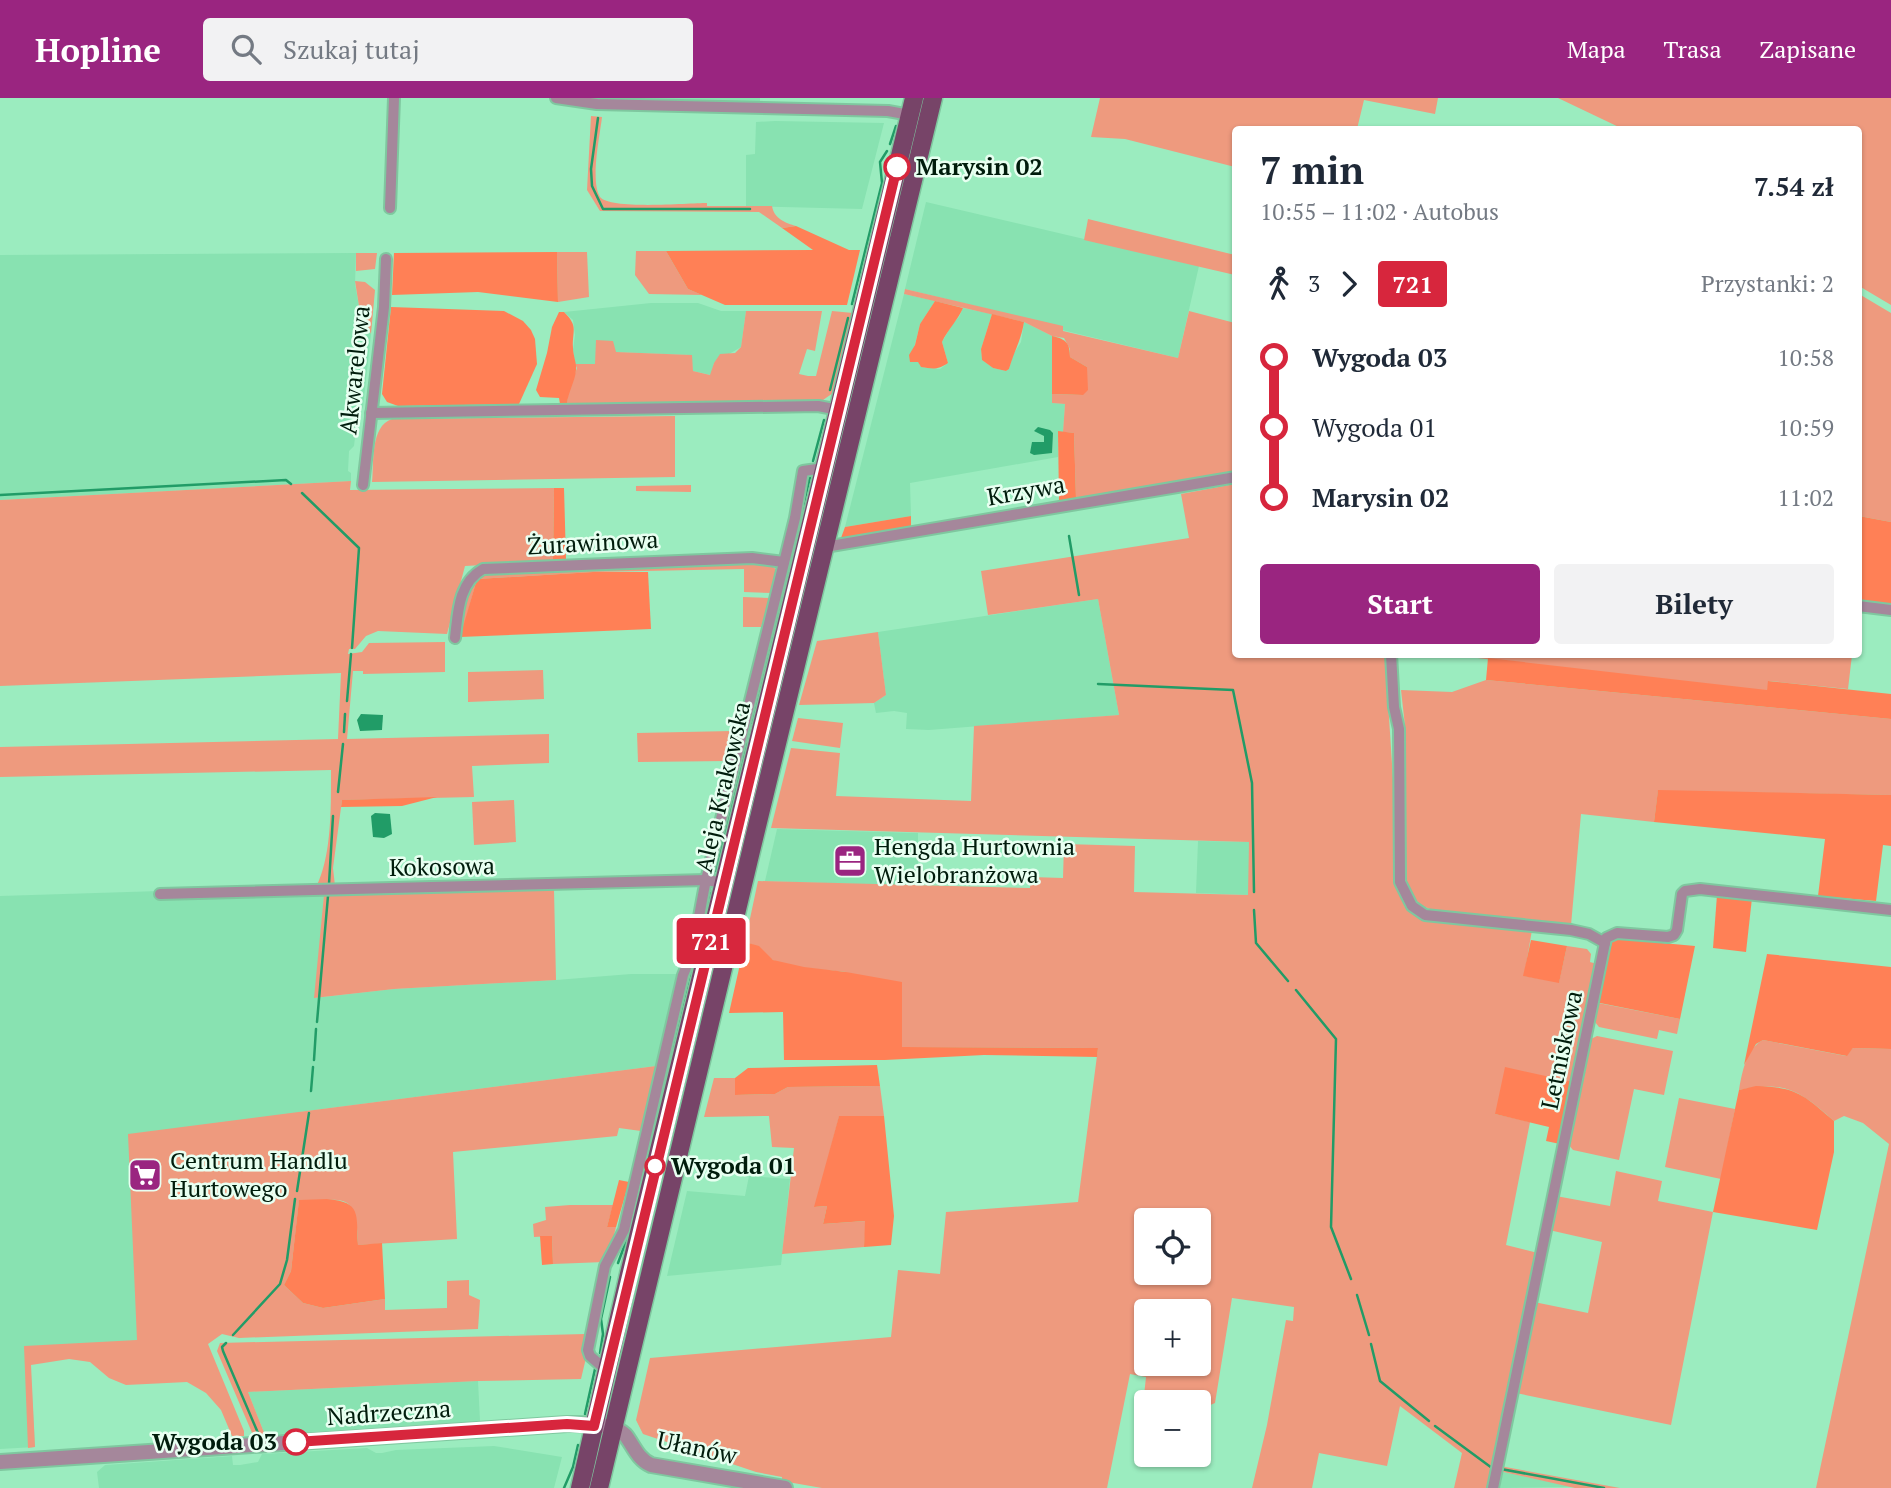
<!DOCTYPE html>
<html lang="pl">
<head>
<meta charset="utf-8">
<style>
  body { margin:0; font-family:"PT Serif",serif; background:#f2f2f3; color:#1f2937; height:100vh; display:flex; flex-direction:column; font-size:26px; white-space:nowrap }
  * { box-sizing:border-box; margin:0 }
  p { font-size:23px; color:#747a83 }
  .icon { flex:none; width:38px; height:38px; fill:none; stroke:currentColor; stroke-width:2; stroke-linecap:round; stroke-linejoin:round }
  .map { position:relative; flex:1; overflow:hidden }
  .sheet { position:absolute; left:1232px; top:28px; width:630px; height:532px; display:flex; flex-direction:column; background:#fff; border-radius:7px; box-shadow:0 2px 5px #0004 }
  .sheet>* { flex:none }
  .badge { padding:0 14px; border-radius:5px; font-size:24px; line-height:46px }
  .buttons { position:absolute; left:1134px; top:1110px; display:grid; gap:14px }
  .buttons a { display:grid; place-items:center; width:77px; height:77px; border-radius:7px; background:#fff; box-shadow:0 2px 5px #0004; font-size:35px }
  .map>.badge { position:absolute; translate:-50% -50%; box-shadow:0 0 0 4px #fff }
  .legs { display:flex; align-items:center; gap:10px; height:77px; padding:0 28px; font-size:23px }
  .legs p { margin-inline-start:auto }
  .overview { display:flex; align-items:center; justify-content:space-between; height:119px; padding:0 28px }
  h1 { font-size:38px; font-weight:800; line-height:52px }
  .primary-button { display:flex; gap:14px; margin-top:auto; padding:14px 28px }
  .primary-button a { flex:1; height:80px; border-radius:7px; background:#9a2580; color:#fff; font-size:28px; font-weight:800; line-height:80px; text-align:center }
  .primary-button a+a { background:#f2f2f3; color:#1f2937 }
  ul { padding:0 28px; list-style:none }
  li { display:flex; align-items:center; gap:24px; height:70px; font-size:26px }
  li i { display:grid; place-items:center; width:10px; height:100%; margin:0 9px; background:currentColor }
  li i::after { content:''; width:18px; height:18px; margin:-9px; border:5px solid; border-radius:50%; background:#fff }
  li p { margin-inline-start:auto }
  li:first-child i { background:linear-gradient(#0000 50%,currentColor 0) }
  li:last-child i { background:linear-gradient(currentColor 50%,#0000 0) }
  header { display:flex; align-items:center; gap:42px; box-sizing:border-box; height:98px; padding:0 35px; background:#9a2580; color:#fff }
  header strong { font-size:33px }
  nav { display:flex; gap:38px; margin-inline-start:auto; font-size:24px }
  .search { width:490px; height:63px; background:#f2f2f3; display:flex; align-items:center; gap:18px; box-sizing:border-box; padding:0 24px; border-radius:7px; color:#747a83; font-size:26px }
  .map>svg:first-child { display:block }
  .built { fill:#88e2b1 }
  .green { fill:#ee9a7e; fill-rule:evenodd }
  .forest { fill:#ff8056 }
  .water { fill:#219c67 }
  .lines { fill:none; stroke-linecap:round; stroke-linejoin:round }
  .stream { stroke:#219c67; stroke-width:2.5 }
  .minor-casing { stroke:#7fc79f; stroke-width:14 }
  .tertiary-casing { stroke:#7fc79f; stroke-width:18 }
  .primary-casing { stroke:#7fc79f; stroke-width:21 }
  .minor { stroke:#a5879b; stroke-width:10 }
  .tertiary { stroke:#a5879b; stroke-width:14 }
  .primary { stroke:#774468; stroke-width:18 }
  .line-1-casing { stroke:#fff; stroke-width:16 }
  .line-1 { stroke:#d7263d; stroke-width:10 }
  .stop-1-dot { fill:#fff; stroke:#d7263d; stroke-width:3.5 }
  .labels { text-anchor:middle; stroke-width:5; stroke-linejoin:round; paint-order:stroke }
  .stop-label { font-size:24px; font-weight:bold; fill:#001c0c; stroke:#e8fff1; text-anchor:start }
  .street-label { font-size:24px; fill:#001c0c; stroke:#e8fff1 }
  .poi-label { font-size:24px; fill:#001c0c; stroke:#e8fff1; text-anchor:start }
</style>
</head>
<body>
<header>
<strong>Hopline</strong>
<div class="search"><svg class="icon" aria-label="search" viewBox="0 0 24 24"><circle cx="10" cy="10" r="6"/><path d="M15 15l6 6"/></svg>Szukaj tutaj</div>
<nav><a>Mapa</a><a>Trasa</a><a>Zapisane</a></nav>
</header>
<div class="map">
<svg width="1891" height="1390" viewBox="0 0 1891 1390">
  <rect width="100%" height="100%" fill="#9becbf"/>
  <g class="built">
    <polygon points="615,0 760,0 760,5 623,2"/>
    <polygon points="775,23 884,25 862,111 746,108 746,57 755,56 756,24"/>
    <polygon points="926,104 1199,168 1178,260 1062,232 1063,229 905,191"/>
    <polygon points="356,155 355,186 359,208 371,236 363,309 357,322 354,348 349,353 348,373 351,375 351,383 0,402 0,157"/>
    <polygon points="904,196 935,203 920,226 913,254 921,269 940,271 948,265 942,244 953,225 959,219 963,210 992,216 981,251 982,262 993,270 1006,273 1009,271 1013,257 1021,244 1024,224 1052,238 1052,305 1065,306 1063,334 1058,334 1058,359 910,385 911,418 845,429"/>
    <polygon points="651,205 698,205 721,213 746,213 741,249 714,265 711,277 693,273 691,257 616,254 595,266 575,266 573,252 575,237 573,222 564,214"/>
    <polygon points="1098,501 1119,617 929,632 906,631 907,615 894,613 876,615 874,605 886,597 878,534"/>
    <polygon points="777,731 918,735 918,788 765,783"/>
    <polygon points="1198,743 1250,744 1249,797 1196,795"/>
    <polygon points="325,788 315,900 394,891 556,882 631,876 679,876 656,968 299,1014 222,1236 30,1258 35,1349 0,1351 0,798"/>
    <polygon points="749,1078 790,1081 781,1167 667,1178 687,1093 745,1098"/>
    <polygon points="478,1283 480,1323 265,1337 248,1294"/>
    <polygon points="494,1348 562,1359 554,1390 99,1390 97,1374 105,1367 232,1358 233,1367 240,1367 258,1364 262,1356 367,1350 376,1355 382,1355 396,1352"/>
    <polygon points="1503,1374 1575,1389 1500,1390"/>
  </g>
  <g class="green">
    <polygon points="1100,0 1438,0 1435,16 1364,2 1357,31 1323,31 1306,28 1305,31 1236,32 1235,69 1125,41 1091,39"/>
    <polygon points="1558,0 1891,0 1891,207 1859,188 1858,32 1623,31"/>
    <path d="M591 18 602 19C600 37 590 83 600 99 610 112 689 105 707 105V108H772C774 121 786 125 796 128L782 130 759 114 600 113 587 92Z"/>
    <polygon points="1088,121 1235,157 1235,177 1084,142"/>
    <polygon points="636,153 666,153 688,191 702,197 649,196 635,177"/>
    <polygon points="557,154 587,154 589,199 558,204"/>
    <polygon points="356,155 377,155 375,171 356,173"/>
    <polygon points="355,183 365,184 375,192 371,236 359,208"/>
    <polygon points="905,191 1063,228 1063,233 1178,260 1189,213 1235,225 1235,374 1076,401 1074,335 1063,334 1065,306 1052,305 1052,296 1082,297 1087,269 1070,259 1070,251 1064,240 1052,238 1024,224 904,196"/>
    <polygon points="1859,196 1891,215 1891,424 1859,418"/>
    <polygon points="746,213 822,213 815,253 807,251 799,276 808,278 816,278 832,213 853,215 833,295 823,302 567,306 568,294 577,270 575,266 595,266 596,242 613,243 616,254 692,257 693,273 710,277 714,265 720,256 735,255 741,249"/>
    <path d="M675 318V379L372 384C374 365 370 328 392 321Z"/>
    <path d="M351 383 350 392 554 390 553 463 465 468 447 536 378 533 366 538 355 551H349L348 556 362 554 369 545 445 544V574L363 576V573H353L347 641 549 636V665L472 668 474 699 342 702 333 770 335 788 316 789C332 758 331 707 331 672L0 679V649L338 641 341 575 0 588V402Z"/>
    <path d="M1235 386 1236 556 1385 557 1394 697 1395 788 1405 809 1419 820 1532 832 1524 878 1559 884 1567 848 1587 851 1591 856 1590 864 1597 866 1573 984 1495 1016 1530 1024 1506 1147 1538 1155 1488 1390H1454L1462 1355 1400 1308 1387 1368 1319 1355 1312 1390H1252L1267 1327 1286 1222 1293 1223 1294 1209 1232 1200 1215 1305 1199 1312V1304H1146V1307H1143L1146 1279 1130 1276 1107 1390H822L782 1383V1379L756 1374 643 1336 636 1322 650 1260 891 1239 898 1172 940 1176 946 1114 1078 1104 1098 950 902 949 846 874C827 872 788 870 773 862 760 854 763 849 745 844L758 783 1030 790 1031 779 1063 780 1064 746 1135 748 1134 794 1248 797 1249 744 771 730 791 650 840 655 836 698 971 703 974 628 1119 617 1098 501 988 517 981 473 1189 440 1181 396ZM1146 1122H1199V1174H1146ZM1146 1213H1199V1265H1146Z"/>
    <polygon points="691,387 691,394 636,393 636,388"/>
    <polygon points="762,464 769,466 777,472 772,495 744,494 744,471 593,474 477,481 463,531 459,528 471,484 479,476"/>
    <polygon points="743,499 770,500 761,529 743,529"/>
    <polygon points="878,534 886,597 874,605 799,607 817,543"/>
    <polygon points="1451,557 1852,557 1848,591 1769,583 1767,593"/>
    <polygon points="543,572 544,601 468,604 468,574"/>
    <path d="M1486 582 1891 621V697L1658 693 1654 724 1581 716 1571 827 1430 811C1416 806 1411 797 1407 784L1403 696 1405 628 1401 592 1452 594Z"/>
    <polygon points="798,620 843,625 840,650 792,643"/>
    <polygon points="732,633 728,663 638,664 637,635"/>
    <polygon points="514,702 516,744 474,747 472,704"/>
    <polygon points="554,792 556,882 394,891 314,900 324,797"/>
    <polygon points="1598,905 1680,921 1677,936 1659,932 1657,941 1599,929 1595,924"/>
    <polygon points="1597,938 1673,953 1664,997 1634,991 1619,1062 1573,1052 1568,1046 1580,980 1584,980 1591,941"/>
    <path d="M1763 942 1846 958 1853 950 1891 951V1390H1816L1889 1046 1863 1025 1844 1018 1834 1023C1800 993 1785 982 1739 992 1742 975 1746 951 1763 942Z"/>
    <path d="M656 968 641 1033 619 1030 617 1038 453 1054 457 1141 358 1147C357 1093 346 1102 299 1103L291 1173 284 1187 303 1205 323 1210 385 1201V1212L447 1210V1183L469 1182V1197L480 1202 478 1231 239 1240 222 1236 208 1246 244 1333V1338H232L221 1312 206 1295 187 1284 126 1287 109 1280 90 1264 69 1261 31 1267 35 1349 28 1350 24 1248 137 1242 128 1036Z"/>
    <polygon points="714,980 735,980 736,997 775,996 788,989 880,988 884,1018 839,1019 815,1109 827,1108 823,1126 866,1123 864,1149 782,1156 794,1050 772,1049 769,1018 704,1019"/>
    <polygon points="1679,1000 1735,1011 1721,1081 1665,1069"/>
    <polygon points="1616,1073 1662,1083 1658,1103 1713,1114 1671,1327 1516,1295 1534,1204 1588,1215 1602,1144 1549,1132 1556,1098 1610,1108"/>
    <polygon points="570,1107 613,1107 607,1129 616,1129 611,1149 604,1164 553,1166 552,1138 534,1139 533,1126 546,1122 545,1109"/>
    <polygon points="585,1236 586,1260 581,1281 478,1283 248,1294 265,1337 253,1337 217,1253 220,1245"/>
    <polygon points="1500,1368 1620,1390 1575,1390 1499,1373"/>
  </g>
  <g class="forest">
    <polygon points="796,128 849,152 860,152 847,207 725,207 688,191 666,153 813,152 782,130"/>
    <polygon points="557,154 558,204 478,194 392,197 394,155"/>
    <path d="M935 203 963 210C958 222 948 231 942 244L948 265C938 272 933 271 921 269L918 264H910L909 257 915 247 920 226Z"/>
    <polygon points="391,209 504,213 523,223 531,232 535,241 537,266 519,306 398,308 387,304 382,296"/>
    <path d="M559 214H564C579 229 572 232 573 250 573 257 577 266 576 272 575 284 568 294 567 306H560L559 300 540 299 536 292 547 255 552 229Z"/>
    <path d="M992 216 1024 224C1021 243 1014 253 1009 271L1006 273 993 270 982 262 981 251Z"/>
    <path d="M1052 238C1066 241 1070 245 1070 259L1087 269 1088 292 1083 297 1052 296Z"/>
    <polygon points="1058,333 1074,335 1076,401 1059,404"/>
    <polygon points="554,390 564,390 566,462 553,463"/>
    <polygon points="911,418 911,429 841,440 845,429"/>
    <polygon points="1859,418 1891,424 1891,508 1859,505"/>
    <polygon points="593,474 648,474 651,531 460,539 477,481"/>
    <polygon points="1488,560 1767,592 1768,583 1891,596 1891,621 1486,582"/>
    <polygon points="1658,692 1891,697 1891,748 1883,747 1876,803 1818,798 1825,741 1654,724"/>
    <polygon points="437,699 402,708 341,709 342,702"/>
    <polygon points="1717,797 1752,800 1746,854 1713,850"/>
    <polygon points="1608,840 1695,848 1680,921 1595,904"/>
    <polygon points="1531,842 1567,848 1559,885 1523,878"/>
    <polygon points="745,844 759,848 773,862 804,869 846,874 902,884 902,949 1098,950 1097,959 984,957 885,962 784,962 783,914 729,915"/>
    <polygon points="1767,856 1891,869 1891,951 1853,950 1847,958 1763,942 1756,946 1744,967"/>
    <polygon points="877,967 880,988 788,989 775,996 735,997 735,980 748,970"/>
    <polygon points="1505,969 1573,984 1560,1046 1546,1043 1549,1029 1495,1016"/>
    <path d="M1756 988C1797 989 1804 997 1834 1023V1054L1817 1132 1713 1114 1739 992Z"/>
    <polygon points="839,1018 884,1018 894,1118 891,1147 864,1149 865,1123 823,1126 827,1108 814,1109"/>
    <polygon points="619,1082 629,1084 616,1129 607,1129"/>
    <path d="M327 1101C362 1104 356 1116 358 1147L382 1145 385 1201 323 1210 303 1205 284 1187 291 1173 299 1102Z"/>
    <polygon points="540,1138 552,1138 553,1166 542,1167"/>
  </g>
  <g class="water">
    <polygon points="1038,329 1050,332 1053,335 1052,355 1034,357 1030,355 1032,344 1044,344 1044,338 1034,333"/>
    <polygon points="361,616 383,617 382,632 360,633 357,622"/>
    <polygon points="375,715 390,716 392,736 384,740 373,739 371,718"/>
  </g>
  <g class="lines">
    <g class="stream">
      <polyline points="598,20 591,71 592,88 603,111 750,111"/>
      <polyline points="890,46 896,28"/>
      <polyline points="852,206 882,85 880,64 887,53"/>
      <polyline points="830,292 848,220"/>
      <polyline points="813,363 824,322"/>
      <polyline points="302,395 359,450 352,550"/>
      <polyline points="0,397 286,382 291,386"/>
      <polyline points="1069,438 1079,497"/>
      <polyline points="1098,586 1233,592 1252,685 1254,794"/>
      <polyline points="347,603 351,556"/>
      <polyline points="752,625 810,379"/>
      <polyline points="344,634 345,616"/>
      <polyline points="338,694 343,646"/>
      <polyline points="716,773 747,646"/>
      <polyline points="329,786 333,718"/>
      <polyline points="1254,812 1256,845 1288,883"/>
      <polyline points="699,848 711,795"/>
      <polyline points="1296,892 1336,941 1331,1129 1351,1181"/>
      <polyline points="317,924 328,798"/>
      <polyline points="674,949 693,871"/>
      <polyline points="314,962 316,931"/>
      <polyline points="311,993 313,969"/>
      <polyline points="647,1060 668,975"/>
      <polyline points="297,1093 309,1015"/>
      <polyline points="618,1165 628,1138 644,1072"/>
      <polyline points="1357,1197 1369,1237"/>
      <polyline points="233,1237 280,1186 287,1162 295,1101"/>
      <polyline points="226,1245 222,1249 223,1253 258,1335"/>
      <polyline points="1371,1246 1380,1283 1429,1323"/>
      <polyline points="600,1255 603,1236 601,1221 610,1179"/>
      <polyline points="585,1316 595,1271"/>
      <polyline points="1435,1328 1492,1370"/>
      <polyline points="1501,1371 1604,1390"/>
      <polyline points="564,1390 573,1369 578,1347"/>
    </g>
    <defs>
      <g id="minor">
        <polyline points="556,0 597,6 888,13 910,17"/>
        <polyline points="390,110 394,0"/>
        <polyline points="371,315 818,308 839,312"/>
        <polyline points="363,387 384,209 386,161"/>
        <polyline points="825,449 1236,379"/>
        <polyline points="1858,508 1891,512"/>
        <path d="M455 540C458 515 458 485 483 471L752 460 784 464"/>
        <polyline points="1391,556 1394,609 1399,631 1400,784 1412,808 1425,817 1571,832 1589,836 1605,845"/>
        <polyline points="160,796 706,782 725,785"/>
        <path d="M606 1272 590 1258 588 1252 605 1168 624 1132 683 877C696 848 699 814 706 782L795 420 803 373 824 370"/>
        <polyline points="1493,1390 1606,840 1617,835 1668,839 1674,837 1677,832 1682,796 1685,793 1700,791 1891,812"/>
      </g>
      <path id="tertiary" d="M0 1364 567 1326C583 1326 615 1325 626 1338 634 1349 638 1361 651 1367L785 1390"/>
      <g id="primary">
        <polyline points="580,1390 629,1176 914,0"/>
        <polyline points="599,1390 751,753 933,0"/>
      </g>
    </defs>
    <use href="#minor" class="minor-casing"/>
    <use href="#tertiary" class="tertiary-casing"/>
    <use href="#primary" class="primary-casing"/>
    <use href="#minor" class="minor"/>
    <use href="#tertiary" class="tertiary"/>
    <use href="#primary" class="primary"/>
  </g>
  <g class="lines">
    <defs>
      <polyline id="line-1" points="296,1344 567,1326 594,1328 897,69"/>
    </defs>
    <use href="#line-1" class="line-1-casing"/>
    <use href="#line-1" class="line-1"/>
  </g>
  <defs>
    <symbol id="office-square" viewBox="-11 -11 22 22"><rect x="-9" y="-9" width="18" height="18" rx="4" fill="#9a2580" stroke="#e8fff1"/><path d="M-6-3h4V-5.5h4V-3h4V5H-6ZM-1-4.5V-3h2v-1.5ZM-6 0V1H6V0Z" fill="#fff"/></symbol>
    <symbol id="supermarket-square" viewBox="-11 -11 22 22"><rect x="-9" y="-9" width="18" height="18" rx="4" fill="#9a2580" stroke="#e8fff1"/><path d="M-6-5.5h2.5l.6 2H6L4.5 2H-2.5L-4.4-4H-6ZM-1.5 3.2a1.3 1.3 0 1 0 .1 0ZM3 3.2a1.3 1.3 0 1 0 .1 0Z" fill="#fff"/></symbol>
  </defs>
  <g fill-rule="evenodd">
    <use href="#office-square" x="831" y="744" width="38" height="38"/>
    <use href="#supermarket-square" x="126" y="1058" width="38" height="38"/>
  </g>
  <g class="stop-1-dot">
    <circle cx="897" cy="69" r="12"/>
    <circle cx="655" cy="1068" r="9"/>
    <circle cx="296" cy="1344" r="12"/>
  </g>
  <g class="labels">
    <g class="stop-label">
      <text x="916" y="77">Marysin 02</text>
      <text x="671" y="1076">Wygoda 01</text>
      <text x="277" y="1352" text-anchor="end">Wygoda 03</text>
    </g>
    <g class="street-label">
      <text transform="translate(355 272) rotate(-84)" y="8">Akwarelowa</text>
      <text transform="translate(1026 393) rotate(-10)" y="8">Krzywa</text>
      <text transform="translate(593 445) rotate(-3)" y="8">Żurawinowa</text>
      <text transform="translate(723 689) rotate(-77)" y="8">Aleja Krakowska</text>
      <text transform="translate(442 769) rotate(-1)" y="8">Kokosowa</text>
      <text transform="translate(1562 952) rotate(-78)" y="8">Letniskowa</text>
      <text transform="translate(389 1315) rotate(-4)" y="8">Nadrzeczna</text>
      <text transform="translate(697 1350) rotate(12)" y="8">Ułanów</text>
    </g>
    <g class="poi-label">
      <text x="874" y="757">Hengda Hurtownia<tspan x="874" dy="28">Wielobranżowa</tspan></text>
      <text x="170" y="1071">Centrum Handlu<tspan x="170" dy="28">Hurtowego</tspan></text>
    </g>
  </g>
</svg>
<div class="buttons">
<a><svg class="icon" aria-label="locate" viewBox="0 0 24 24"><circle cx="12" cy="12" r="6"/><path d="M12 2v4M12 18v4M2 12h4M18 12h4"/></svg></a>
<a>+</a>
<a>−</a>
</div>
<b class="badge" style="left:711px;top:843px;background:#d7263d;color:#fff">721</b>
<section class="sheet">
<div class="overview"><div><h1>7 min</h1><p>10:55 – 11:02 · Autobus</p></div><b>7.54 zł</b></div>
<div class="legs"><svg class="icon" aria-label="walk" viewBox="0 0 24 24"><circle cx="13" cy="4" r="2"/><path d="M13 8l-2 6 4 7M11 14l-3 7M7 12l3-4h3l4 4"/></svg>3<svg class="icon" aria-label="forward" viewBox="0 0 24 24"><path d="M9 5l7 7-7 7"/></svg><b class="badge" style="background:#d7263d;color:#fff">721</b><p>Przystanki: 2</p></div>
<ul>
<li><i style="color:#d7263d"></i><b>Wygoda 03</b><p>10:58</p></li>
<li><i style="color:#d7263d"></i><span>Wygoda 01</span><p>10:59</p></li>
<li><i style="color:#d7263d"></i><b>Marysin 02</b><p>11:02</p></li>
</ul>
<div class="primary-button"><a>Start</a><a>Bilety</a></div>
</section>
</div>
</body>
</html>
